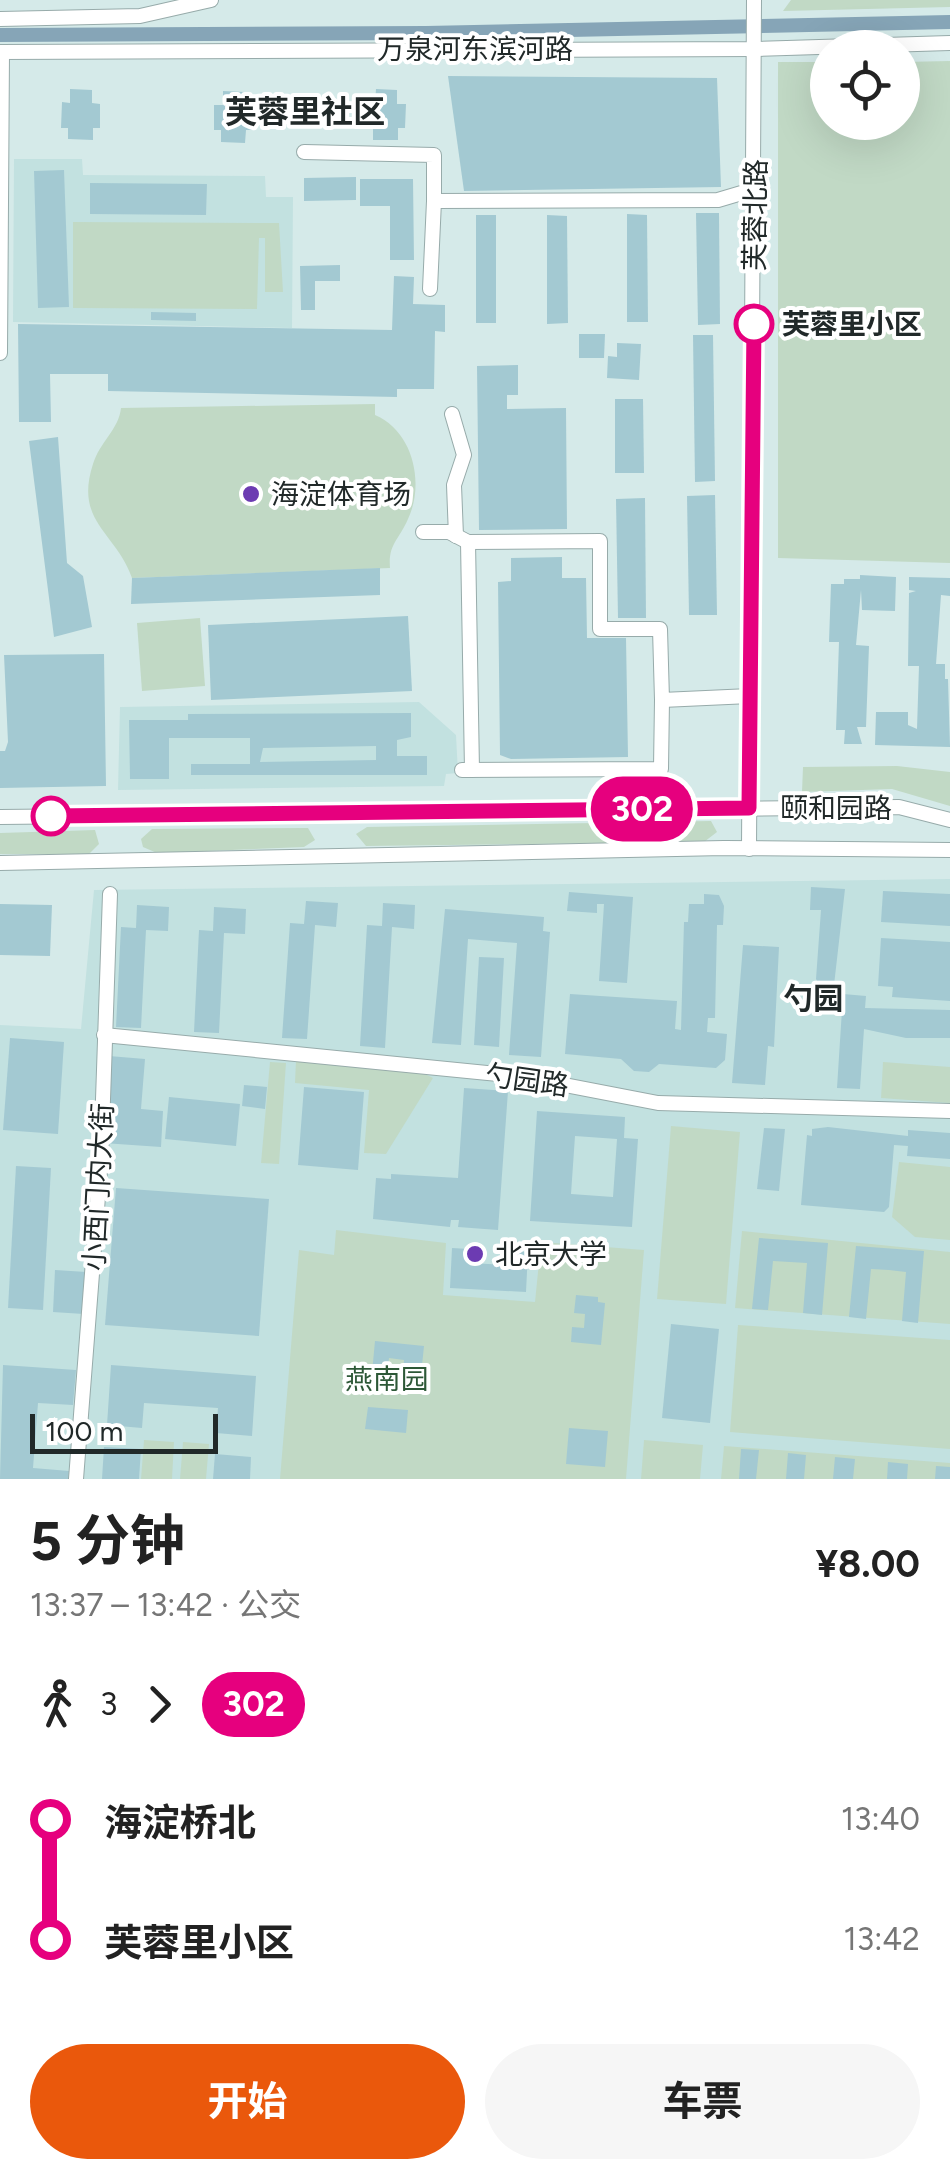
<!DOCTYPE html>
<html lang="zh">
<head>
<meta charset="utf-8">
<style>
  body { margin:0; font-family:Figtree,"Noto Sans SC",sans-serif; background:#f6f6f6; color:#222; height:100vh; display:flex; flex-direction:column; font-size:38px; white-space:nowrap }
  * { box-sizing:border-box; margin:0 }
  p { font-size:32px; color:#767676 }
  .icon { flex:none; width:55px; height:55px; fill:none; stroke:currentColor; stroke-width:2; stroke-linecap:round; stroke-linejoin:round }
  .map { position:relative; height:1479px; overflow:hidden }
  .panel { display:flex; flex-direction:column; background:#fff; flex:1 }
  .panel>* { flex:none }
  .badge { padding:0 20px; border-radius:32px; font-size:35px; line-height:65px }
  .fabs { position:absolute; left:810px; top:30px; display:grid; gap:20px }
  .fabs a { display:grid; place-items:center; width:110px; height:110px; border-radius:50%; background:#fff; box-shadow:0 10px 40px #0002; font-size:50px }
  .scale { position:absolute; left:30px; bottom:25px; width:188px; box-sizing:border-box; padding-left:10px; border:5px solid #212929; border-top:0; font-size:28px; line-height:35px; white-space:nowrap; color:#212929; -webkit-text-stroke:8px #fff; paint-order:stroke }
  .map>.badge { position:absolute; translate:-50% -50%; box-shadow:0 0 0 5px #fff }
  .legs { display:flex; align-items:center; gap:15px; height:110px; padding:0 30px; font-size:32px }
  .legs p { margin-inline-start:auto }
  .headline { display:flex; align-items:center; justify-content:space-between; height:170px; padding:0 30px }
  h1 { font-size:55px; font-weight:700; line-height:75px }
  .action { display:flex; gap:20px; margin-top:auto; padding:20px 30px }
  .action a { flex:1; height:115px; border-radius:60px; background:#ea580c; color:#fff; font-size:40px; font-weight:700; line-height:115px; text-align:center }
  .action a+a { background:#f6f6f6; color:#222 }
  ul { padding:0 30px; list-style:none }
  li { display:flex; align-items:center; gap:35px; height:120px; font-size:38px }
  li i { display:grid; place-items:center; width:15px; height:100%; margin:0 12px; background:currentColor }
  li i::after { content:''; width:25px; height:25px; margin:-12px; border:8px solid; border-radius:50%; background:#fff }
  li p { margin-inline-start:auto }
  li:first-child i { background:linear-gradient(#0000 50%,currentColor 0) }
  li:last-child i { background:linear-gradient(currentColor 50%,#0000 0) }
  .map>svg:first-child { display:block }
  .built { fill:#c2e1e0 }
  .green { fill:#c1d9c5 }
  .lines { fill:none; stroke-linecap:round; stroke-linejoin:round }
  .canal { stroke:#86a5b7; stroke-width:14 }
  .building { fill:#a3c9d2; fill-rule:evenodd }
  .minor-casing { stroke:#97abaa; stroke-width:16 }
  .minor { stroke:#fff; stroke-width:14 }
  .line-1-casing { stroke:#fff; stroke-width:22 }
  .line-1 { stroke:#e6007e; stroke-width:15 }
  .stop-1-dot { fill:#fff; stroke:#e6007e; stroke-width:5 }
  .poi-dot { fill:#6c3bb2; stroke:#fff; stroke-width:4 }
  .labels { text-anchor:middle; stroke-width:8; stroke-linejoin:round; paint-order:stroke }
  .street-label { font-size:28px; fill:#212929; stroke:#fff }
  .stop-label { font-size:28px; font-weight:bold; fill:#212929; stroke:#fff; text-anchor:start }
  .poi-label { font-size:28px; fill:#212929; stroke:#fff; text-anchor:start }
  .park-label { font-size:28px; fill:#2d5837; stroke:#fff }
  .neighbourhood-label { font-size:30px; font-weight:bold; fill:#212929; stroke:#fff }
  .quarter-label { font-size:32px; font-weight:bold; fill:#212929; stroke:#fff }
</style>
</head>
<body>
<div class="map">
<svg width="950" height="1479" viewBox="0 0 950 1479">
  <rect width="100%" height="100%" fill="#d5eae9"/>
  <g class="built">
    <polygon points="14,159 82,159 83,175 265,176 266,197 293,197 292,328 13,322"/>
    <polygon points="419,702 456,735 458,773 446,774 444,786 118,790 120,707"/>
    <polygon points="950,879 950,1479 0,1479 0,1025 81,1029 94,890"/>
  </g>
  <g class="green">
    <polygon points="791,0 950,0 950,7 783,11"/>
    <polygon points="950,61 950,563 778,558 778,62 827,62 828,122 902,122 903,62"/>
    <polygon points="73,222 279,223 283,292 265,292 265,238 259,238 257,309 73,308"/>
    <path d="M375 404V415C413 431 425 483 408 519 399 540 388 544 390 568L132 578C116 532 74 522 93 464 99 443 119 429 121 408Z"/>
    <polygon points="200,618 205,686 142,691 137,623"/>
    <polygon points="897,766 950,772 950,806 892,789 802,792 803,767"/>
    <polygon points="711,821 717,832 704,842 366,846 356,834 367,827"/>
    <polygon points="308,828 315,840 304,847 157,853 143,847 141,839 152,829"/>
    <polygon points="95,830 99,844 89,854 0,854 0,833"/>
    <polygon points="296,1060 419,1071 433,1078 386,1154 364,1153 369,1090 295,1083"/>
    <polygon points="270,1062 286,1063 279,1164 261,1163"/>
    <polygon points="883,1062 950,1067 950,1103 881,1098"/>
    <polygon points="671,1126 740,1132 726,1304 657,1299"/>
    <polygon points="899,1162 950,1167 950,1240 915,1237 892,1217"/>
    <polygon points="336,1230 446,1243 443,1295 535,1302 541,1242 644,1250 626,1479 280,1479 299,1250 334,1255"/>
    <polygon points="742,1231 950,1252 950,1324 735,1308"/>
    <polygon points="738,1325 950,1340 950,1449 730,1432"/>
    <polygon points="144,1440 174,1442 172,1479 141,1479"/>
    <polygon points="644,1440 703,1445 700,1479 641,1479"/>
    <polygon points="183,1442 209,1444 206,1479 180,1479"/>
    <polygon points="724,1446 950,1463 950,1479 721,1479"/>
  </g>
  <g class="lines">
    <polyline class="canal" points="0,35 426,33 950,22"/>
  </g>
  <g class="building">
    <polygon points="448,76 717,78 721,187 464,191"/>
    <polygon points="70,89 92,90 92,103 100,104 100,128 93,128 93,140 68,139 68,128 61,128 62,102 70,103"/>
    <polygon points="376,89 397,90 397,104 406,104 405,128 398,128 398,140 373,140 373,128 366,128 367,103 375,103"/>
    <polygon points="223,91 245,92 244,106 253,106 252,130 246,130 245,143 221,142 221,130 214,130 214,105 223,105"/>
    <polygon points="64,170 69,307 38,308 34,171"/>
    <polygon points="356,177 356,200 304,201 304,178"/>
    <polygon points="360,179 413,179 414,260 390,260 390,206 360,206"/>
    <polygon points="90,183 207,184 206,215 90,214"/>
    <polygon points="696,213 719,213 720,324 698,325"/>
    <polygon points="627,214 647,215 648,322 627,322"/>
    <rect x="476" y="215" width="20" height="108"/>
    <polygon points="547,215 567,216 568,323 547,324"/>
    <polygon points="340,265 340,281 315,281 315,310 301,310 300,266"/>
    <polygon points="394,276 414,277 413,304 445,305 445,332 435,331 434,389 397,389 397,397 108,391 108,374 50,374 51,422 19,422 18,324 392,330"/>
    <polygon points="151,312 196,313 196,321 151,320"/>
    <polygon points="579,334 605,334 604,358 579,358"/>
    <polygon points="693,335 713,335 715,481 695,482"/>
    <polygon points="617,343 641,344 639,380 607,378 608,356 617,357"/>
    <polygon points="518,365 518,395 507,395 507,409 566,408 567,529 479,530 477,366"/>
    <polygon points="615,399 643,399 644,473 615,473"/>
    <polygon points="58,437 67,563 83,576 92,627 54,637 29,441"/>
    <polygon points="715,495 717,615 689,615 687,496"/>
    <polygon points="645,498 646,618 618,618 616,499"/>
    <polygon points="562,557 562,578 586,578 587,638 626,638 628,757 511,759 500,755 498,582 511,581 511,558"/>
    <polygon points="380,568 380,595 131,604 132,578"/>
    <polygon points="860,575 896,577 895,611 862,610 861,590 856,645 869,646 866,727 857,727 862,744 844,744 845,730 836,730 839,642 829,642 831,584 844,584 844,579 860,579"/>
    <polygon points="909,577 950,578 950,596 941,595 936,664 945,664 945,679 948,679 950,747 875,745 876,712 908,712 908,725 917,729 919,666 908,666 909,593 916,591 909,590"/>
    <polygon points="408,616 412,691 211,700 208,625"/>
    <polygon points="104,654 106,786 0,788 0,751 5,751 8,742 4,655"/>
    <path d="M411 713V737L397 740V756H427V775H191V764H250V738H169V779H130L129 720H188V714ZM376 746V760L260 762 263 748Z"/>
    <polygon points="811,887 845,889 834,985 819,984 816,979 821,910 810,910"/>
    <polygon points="883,891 950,894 950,926 881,922"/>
    <polygon points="569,892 633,897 627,983 599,981 604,904 597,904 597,913 567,911"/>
    <polygon points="704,894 719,895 724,906 723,925 717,925 715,1018 708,1018 707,1032 727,1034 725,1060 716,1068 659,1064 649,1072 634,1071 621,1059 565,1054 570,994 677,1001 675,1029 681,1030 684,922 688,922 689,904 704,904"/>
    <polygon points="306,901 338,903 336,927 315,925 307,1039 282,1038 290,923 304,924"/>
    <polygon points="383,903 415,905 414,929 392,927 385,1048 360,1046 367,925 382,926"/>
    <polygon points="0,904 52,905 50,956 0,955"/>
    <polygon points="137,905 169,907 168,931 146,930 141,1028 116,1027 121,927 136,928"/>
    <polygon points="214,907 246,909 245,934 224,933 219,1033 194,1032 199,930 213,931"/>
    <polygon points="445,909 544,917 543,931 550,932 541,1057 509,1055 517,943 468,939 461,1045 432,1043"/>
    <polygon points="881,938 950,942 950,1001 892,997 893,987 878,986"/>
    <polygon points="743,945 779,947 774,1047 768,1046 765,1085 732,1083"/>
    <polygon points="479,957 504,958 499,1047 474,1045"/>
    <polygon points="843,994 866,996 865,1008 950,1010 950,1038 906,1038 864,1029 860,1089 837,1088"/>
    <polygon points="10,1038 64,1042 58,1134 3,1130"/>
    <polygon points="109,1056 145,1059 141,1109 163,1111 161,1147 103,1143"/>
    <polygon points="244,1085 267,1087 265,1109 242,1106"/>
    <polygon points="304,1087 364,1092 358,1170 298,1165"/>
    <polygon points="464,1088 508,1091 498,1230 458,1227 459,1220 451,1220 450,1227 373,1219 376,1178 391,1179 391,1174 458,1178"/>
    <polygon points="169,1097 240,1104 236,1146 165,1139"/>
    <path d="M537 1111 625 1117 624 1138 638 1139 632 1227 530 1221ZM575 1136 617 1139 613 1197 571 1194Z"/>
    <polygon points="828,1127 908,1136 908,1130 950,1133 950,1159 907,1156 908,1146 894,1145 889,1207 884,1212 801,1205 807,1135 812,1136 812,1129"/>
    <polygon points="764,1128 785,1129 779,1191 757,1189"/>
    <polygon points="16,1166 51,1168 43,1310 8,1308"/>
    <polygon points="116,1188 269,1199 259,1336 105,1325"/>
    <polygon points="759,1238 828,1243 822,1315 803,1313 807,1263 773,1261 768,1310 752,1309"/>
    <polygon points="856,1246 924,1251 918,1323 902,1321 906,1272 889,1270 871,1269 866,1319 849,1317"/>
    <polygon points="452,1248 469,1249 469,1263 507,1265 508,1251 528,1252 526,1292 450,1288"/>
    <polygon points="55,1270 86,1272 84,1314 53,1312"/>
    <polygon points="576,1295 598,1297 598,1302 605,1303 601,1345 571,1342 572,1327 584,1328 585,1314 574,1313"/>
    <polygon points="671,1324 719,1329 710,1423 662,1418"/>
    <polygon points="375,1341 424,1346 421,1375 403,1373 404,1360 389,1358 387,1374 372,1373"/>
    <polygon points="3,1365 76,1370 73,1405 38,1403 33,1468 69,1471 68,1479 0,1479"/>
    <polygon points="111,1365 256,1376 252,1436 216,1433 218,1408 144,1403 142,1428 107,1425"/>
    <polygon points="368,1407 408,1410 406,1433 365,1429"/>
    <polygon points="569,1428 608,1431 605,1467 566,1464"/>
    <polygon points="104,1447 141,1449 139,1479 102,1479"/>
    <polygon points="741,1449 759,1450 756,1479 739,1479"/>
    <polygon points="788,1453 806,1455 804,1479 786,1479"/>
    <polygon points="215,1454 251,1457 250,1479 213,1479"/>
    <polygon points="835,1457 855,1459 853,1479 833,1479"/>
    <polygon points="888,1462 908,1464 907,1479 887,1479"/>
    <polygon points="936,1466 950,1467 950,1479 935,1479"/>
  </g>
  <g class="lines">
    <defs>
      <g id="minor">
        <polyline points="0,19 140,16 211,0"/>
        <polyline points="0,52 757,49 950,43"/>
        <polyline points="304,152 434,155 434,201"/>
        <polyline points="430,289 434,201 718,200 755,189"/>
        <polyline points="0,353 2,52"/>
        <polyline points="452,414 464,455 454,485 456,536"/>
        <polyline points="423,532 449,532 468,542 600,541 600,629 660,629 662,700 750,696"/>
        <polyline points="468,542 472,770"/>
        <polyline points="462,770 661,769 662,700"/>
        <polyline points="0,817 899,807 950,820"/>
        <polyline points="749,849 754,0"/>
        <polyline points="0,863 724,848 950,850"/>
        <polyline points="104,1035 518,1076 658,1103 950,1111"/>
        <polyline points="76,1479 101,1158 110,894"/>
      </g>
    </defs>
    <use href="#minor" class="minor-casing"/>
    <use href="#minor" class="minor"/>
  </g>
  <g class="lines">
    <defs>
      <polyline id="line-1" points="51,816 749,808 754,324"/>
    </defs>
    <use href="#line-1" class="line-1-casing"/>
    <use href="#line-1" class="line-1"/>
  </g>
  <g class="stop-1-dot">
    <circle cx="754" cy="324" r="18"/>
    <circle cx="51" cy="816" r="18"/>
  </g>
  <g class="poi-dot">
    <circle cx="251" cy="494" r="10"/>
    <circle cx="475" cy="1254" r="10"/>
  </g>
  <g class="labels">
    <g class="street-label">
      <text x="475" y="59">万泉河东滨河路</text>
      <text transform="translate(755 215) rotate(-89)" y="10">芙蓉北路</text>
      <text x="836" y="818">颐和园路</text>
      <text transform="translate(527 1080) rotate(8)" y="10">勺园路</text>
      <text transform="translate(98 1187) rotate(-87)" y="10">小西门内大街</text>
    </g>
    <g class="stop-label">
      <text x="782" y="334">芙蓉里小区</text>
    </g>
    <g class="poi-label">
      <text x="271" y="504">海淀体育场</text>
      <text x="495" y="1264">北京大学</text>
    </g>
    <g class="park-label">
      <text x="387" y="1389">燕南园</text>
    </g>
    <g class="neighbourhood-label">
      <text x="813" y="1009">勺园</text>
    </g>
    <g class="quarter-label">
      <text x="305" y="123">芙蓉里社区</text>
    </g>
  </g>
</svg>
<div class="fabs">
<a><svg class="icon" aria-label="locate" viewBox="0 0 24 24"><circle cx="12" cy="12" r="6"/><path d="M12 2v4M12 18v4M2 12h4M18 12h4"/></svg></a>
</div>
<div class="scale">100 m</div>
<b class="badge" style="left:642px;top:809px;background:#e6007e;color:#fff">302</b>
</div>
<section class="panel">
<div class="headline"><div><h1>5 分钟</h1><p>13:37 – 13:42 · 公交</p></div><b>¥8.00</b></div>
<div class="legs"><svg class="icon" aria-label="walk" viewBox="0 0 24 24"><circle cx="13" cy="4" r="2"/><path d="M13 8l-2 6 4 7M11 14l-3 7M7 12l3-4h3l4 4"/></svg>3<svg class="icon" aria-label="forward" viewBox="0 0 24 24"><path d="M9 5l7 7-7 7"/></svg><b class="badge" style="background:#e6007e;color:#fff">302</b></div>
<ul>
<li><i style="color:#e6007e"></i><b>海淀桥北</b><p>13:40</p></li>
<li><i style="color:#e6007e"></i><b>芙蓉里小区</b><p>13:42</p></li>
</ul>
<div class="action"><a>开始</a><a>车票</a></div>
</section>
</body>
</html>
